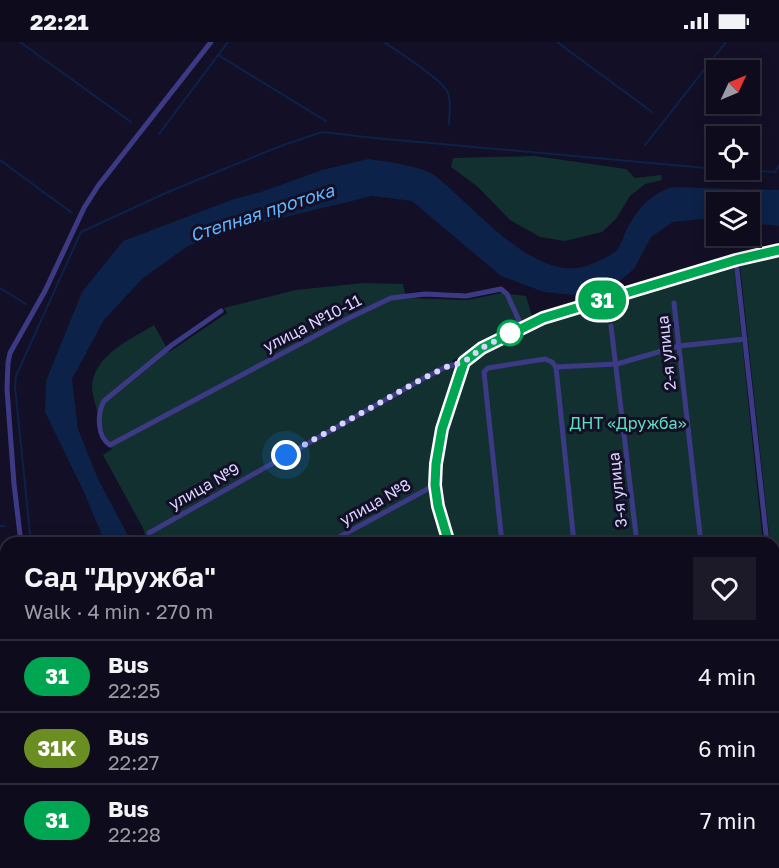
<!DOCTYPE html>
<html lang="en">
<head>
<meta charset="utf-8">
<style>
  body { margin:0; font-family:"Golos Text",sans-serif; background:#1c1929; color:#f1f3f6; height:100vh; display:flex; flex-direction:column; font-size:22px; white-space:nowrap }
  * { box-sizing:border-box; margin:0 }
  p { font-size:20px; color:#9b9ba3 }
  .icon { flex:none; width:33px; height:33px; fill:none; stroke:currentColor; stroke-width:2; stroke-linecap:round; stroke-linejoin:round }
  .map { position:relative; flex:1; overflow:hidden }
  .details { position:absolute; left:0px; top:495px; width:780px; height:332px; display:flex; flex-direction:column; background:#0e0b1c; border-radius:18px 18px 0 0; box-shadow:0 3px 15px #0003,0 0 0 2px #2e2b3b }
  .details>* { flex:none }
  .badge { padding:0 12px; border-radius:20px; font-size:21px; line-height:39px }
  .needle { width:39px; rotate:46deg }
  .buttons { position:absolute; left:706px; top:18px; display:grid; gap:12px }
  .buttons a { display:grid; place-items:center; width:54px; height:54px; border-radius:0px; background:#0e0b1c; box-shadow:0 3px 15px #0003,0 0 0 2px #2e2b3b; font-size:30px }
  .you { position:absolute; width:30px; height:30px; margin:-15px; border:4px solid #fff; border-radius:50%; background:#1a73e8; box-shadow:0 0 0 9px #1a73e833 }
  .map>.badge { position:absolute; translate:-50% -50%; box-shadow:0 0 0 3px #fff }
  .round { display:grid; place-items:center; flex:none; width:63px; height:63px; border-radius:0px; background:#1c1929 }
  .summary { display:flex; align-items:center; justify-content:space-between; height:102px; padding:0 24px }
  h1 { font-size:28px; font-weight:600; line-height:45px }
  ul { padding:0; list-style:none }
  li { display:flex; align-items:center; gap:18px; height:72px; padding:0 24px; border-top:2px solid #2e2b3b }
  li div { flex:1 }
  li b { display:block; font-size:22px }
  li em { font-style:normal }
  li .badge { min-width:66px; font-weight:700; text-align:center }
  .status { display:flex; justify-content:space-between; align-items:center; height:42px; padding:0 30px; background:#0e0b1c; direction:ltr }
  .status svg { height:16px; fill:currentColor }
  .map>svg:first-child { display:block }
  .green { fill:#12302f }
  .water { fill:#0c2248 }
  .lines { fill:none; stroke-linecap:round; stroke-linejoin:round }
  .stream { stroke:#0c2248; stroke-width:2 }
  .street { stroke:#3d3a85; stroke-width:5 }
  .secondary { stroke:#6f6bff; stroke-width:8 }
  .line-casing { stroke:#fff; stroke-width:14 }
  .line { stroke:#00a651; stroke-width:9 }
  .walk { stroke:#d9d4ff; stroke-width:6; stroke-dasharray:0 10.8 }
  .stop-dot { fill:#fff; stroke:#00a651; stroke-width:3 }
  .labels { text-anchor:middle; stroke-width:6; stroke-linejoin:round; paint-order:stroke }
  .street-label { font-size:16px; fill:#d9d4ff; stroke:#130f26 }
  .park-label { font-size:16px; fill:#5fe0c0; stroke:#130f26 }
  .water-label { font-size:18px; font-style:italic; fill:#62b6ff; stroke:#130f26 }
</style>
</head>
<body>
<div class="status"><b>22:21</b><svg viewBox="0 0 49 12"><path d="M0 12V9h3v3zM5 12V6h3v6zM10 12V3h3v9zM15 12V0h3v12zM26 1h20v11H26zM47 4h2v5h-2z"/></svg></div>
<div class="map">
<svg width="779" height="826" viewBox="0 0 779 826">
  <rect width="100%" height="100%" fill="#130f26"/>
  <g class="green">
    <polygon points="535,114 626,127 635,136 661,133 662,138 645,142 630,154 616,177 602,190 565,199 540,195 510,178 478,145 451,125 453,116"/>
    <polygon points="779,214 779,579 774,534 774,501 770,501 740,224"/>
    <polygon points="734,224 763,501 454,501 449,486 442,441 446,387 466,329 484,309 545,280"/>
    <path d="M363 241 403 242 406 256 467 258 502 251 526 254 532 274 452 319 457 331 433 422 429 452 445 501H147L143 486 103 413 112 407 107 400C103 386 93 359 92 346 92 314 131 297 154 283L169 310 227 271 224 266 296 248Z"/>
    <polygon points="774,601 779,647 779,826 512,826 511,821 774,820"/>
    <polygon points="506,820 506,826 303,826 301,821"/>
    <polygon points="181,821 286,821 292,826 184,826"/>
  </g>
  <path class="water" d="M368 117C384 119 421 124 434 133 473 162 534 243 589 223 597 220 611 214 617 208 621 203 624 193 627 187 638 166 650 153 672 145L779 148V184L750 181V160H717V178L702 177 673 180 651 195 634 227 621 238 573 253 544 250 501 234 412 159 372 154 245 185 188 204 143 236 104 278 72 337 78 387 98 437 132 501H105L84 450 45 370 46 339 82 250 123 199 234 157 261 150 322 128Z"/>
  <g class="lines">
    <g class="stream">
      <polyline points="20,0 131,80"/>
      <path d="M384 0C398 10 439 35 447 49 452 58 449 72 449 82"/>
      <polyline points="557,0 652,70"/>
      <polyline points="218,13 326,79"/>
      <polyline points="159,92 228,0"/>
      <polyline points="645,103 726,0"/>
      <polyline points="0,118 72,171"/>
      <polyline points="735,128 775,130 779,124"/>
      <polyline points="0,246 26,262"/>
      <polyline points="0,484 4,484"/>
      <polyline points="31,501 15,345 16,334 81,190 168,150 278,105 322,90 374,96 717,127"/>
      <polyline points="0,629 6,629"/>
      <polyline points="0,765 6,769"/>
      <polyline points="73,820 75,826"/>
    </g>
    <g class="street">
      <polyline points="736,218 767,501"/>
      <polyline points="674,261 701,501"/>
      <path d="M221 269 172 303 104 359C97 372 97 395 110 403L347 277 391 256 425 252 466 254 501 247 507 252 522 285"/>
      <polyline points="611,284 637,501"/>
      <polyline points="556,325 574,501"/>
      <polyline points="149,491 424,336 446,325 464,320"/>
      <polyline points="21,501 14,442 7,347 8,321 10,311 45,249 84,166 98,144 211,0"/>
      <polyline points="328,501 435,443"/>
      <polyline points="502,501 484,330 488,326 545,317 552,320 556,325 617,322 679,304 745,297"/>
      <polyline points="774,564 779,610"/>
      <polyline points="58,820 58,826"/>
      <polyline points="238,820 245,826"/>
      <polyline points="543,820 543,826"/>
      <polyline points="607,820 608,826"/>
      <polyline points="672,820 672,826"/>
      <polyline points="737,820 738,826"/>
      <polyline points="448,826 458,820"/>
    </g>
    <g class="secondary">
      <polyline points="449,501 438,464 435,443 436,422 442,387 464,320 482,306 543,276 736,218 779,208"/>
      <polyline points="509,820 509,826"/>
    </g>
  </g>
  <g class="lines">
    <defs>
      <polyline id="line" points="449,501 438,464 435,443 436,422 442,387 464,320 482,306 543,276 736,218 779,208"/>
    </defs>
    <use href="#line" class="line-casing"/>
    <use href="#line" class="line"/>
    <polyline class="walk" points="286,413 424,336 446,325 464,320 482,306 510,291"/>
  </g>
  <circle class="stop-dot" cx="510" cy="291" r="12"/>
  <g class="labels">
    <g class="street-label">
      <text transform="translate(312 281) rotate(-27)" y="6">улица №10-11</text>
      <text transform="translate(666 311) rotate(-96)" y="6">2-я улица</text>
      <text transform="translate(204 444) rotate(-29)" y="6">улица №9</text>
      <text transform="translate(617 448) rotate(-96)" y="6">3-я улица</text>
      <text transform="translate(375 460) rotate(-29)" y="6">улица №8</text>
    </g>
    <g class="park-label">
      <text x="628" y="387">ДНТ «Дружба»</text>
    </g>
    <g class="water-label">
      <text transform="translate(262 171) rotate(-18)" y="6">Степная протока</text>
    </g>
  </g>
</svg>
<div class="buttons">
<a><svg class="needle" viewBox="-14 -14 28 28"><path d="M0-13l5 13h-10z" fill="#e53935"/><path d="M0 13l5-13h-10z" fill="#9b9ba3"/></svg></a>
<a><svg class="icon" aria-label="locate" viewBox="0 0 24 24"><circle cx="12" cy="12" r="6"/><path d="M12 2v4M12 18v4M2 12h4M18 12h4"/></svg></a>
<a><svg class="icon" aria-label="layers" viewBox="0 0 24 24"><path d="M12 4l9 5-9 5-9-5zM3 14l9 5 9-5"/></svg></a>
</div>
<div class="you" style="left:286px;top:413px"></div>
<b class="badge" style="left:602px;top:258px;background:#00a651;color:#fff">31</b>
<section class="details">
<div class="summary"><div><h1>Сад &quot;Дружба&quot;</h1><p>Walk · 4 min · 270 m</p></div><a class="round"><svg class="icon" aria-label="heart" viewBox="0 0 24 24"><path d="M12 20l-8-8c-3-5 5-10 8-4 3-6 11-1 8 4z"/></svg></a></div>
<ul>
<li><span class="badge" style="background:#00a651;color:#fff">31</span><div><b>Bus</b><p>22:25</p></div><em>4 min</em></li>
<li><span class="badge" style="background:#6b8e23;color:#fff">31К</span><div><b>Bus</b><p>22:27</p></div><em>6 min</em></li>
<li><span class="badge" style="background:#00a651;color:#fff">31</span><div><b>Bus</b><p>22:28</p></div><em>7 min</em></li>
</ul>
</section>
</div>
</body>
</html>
